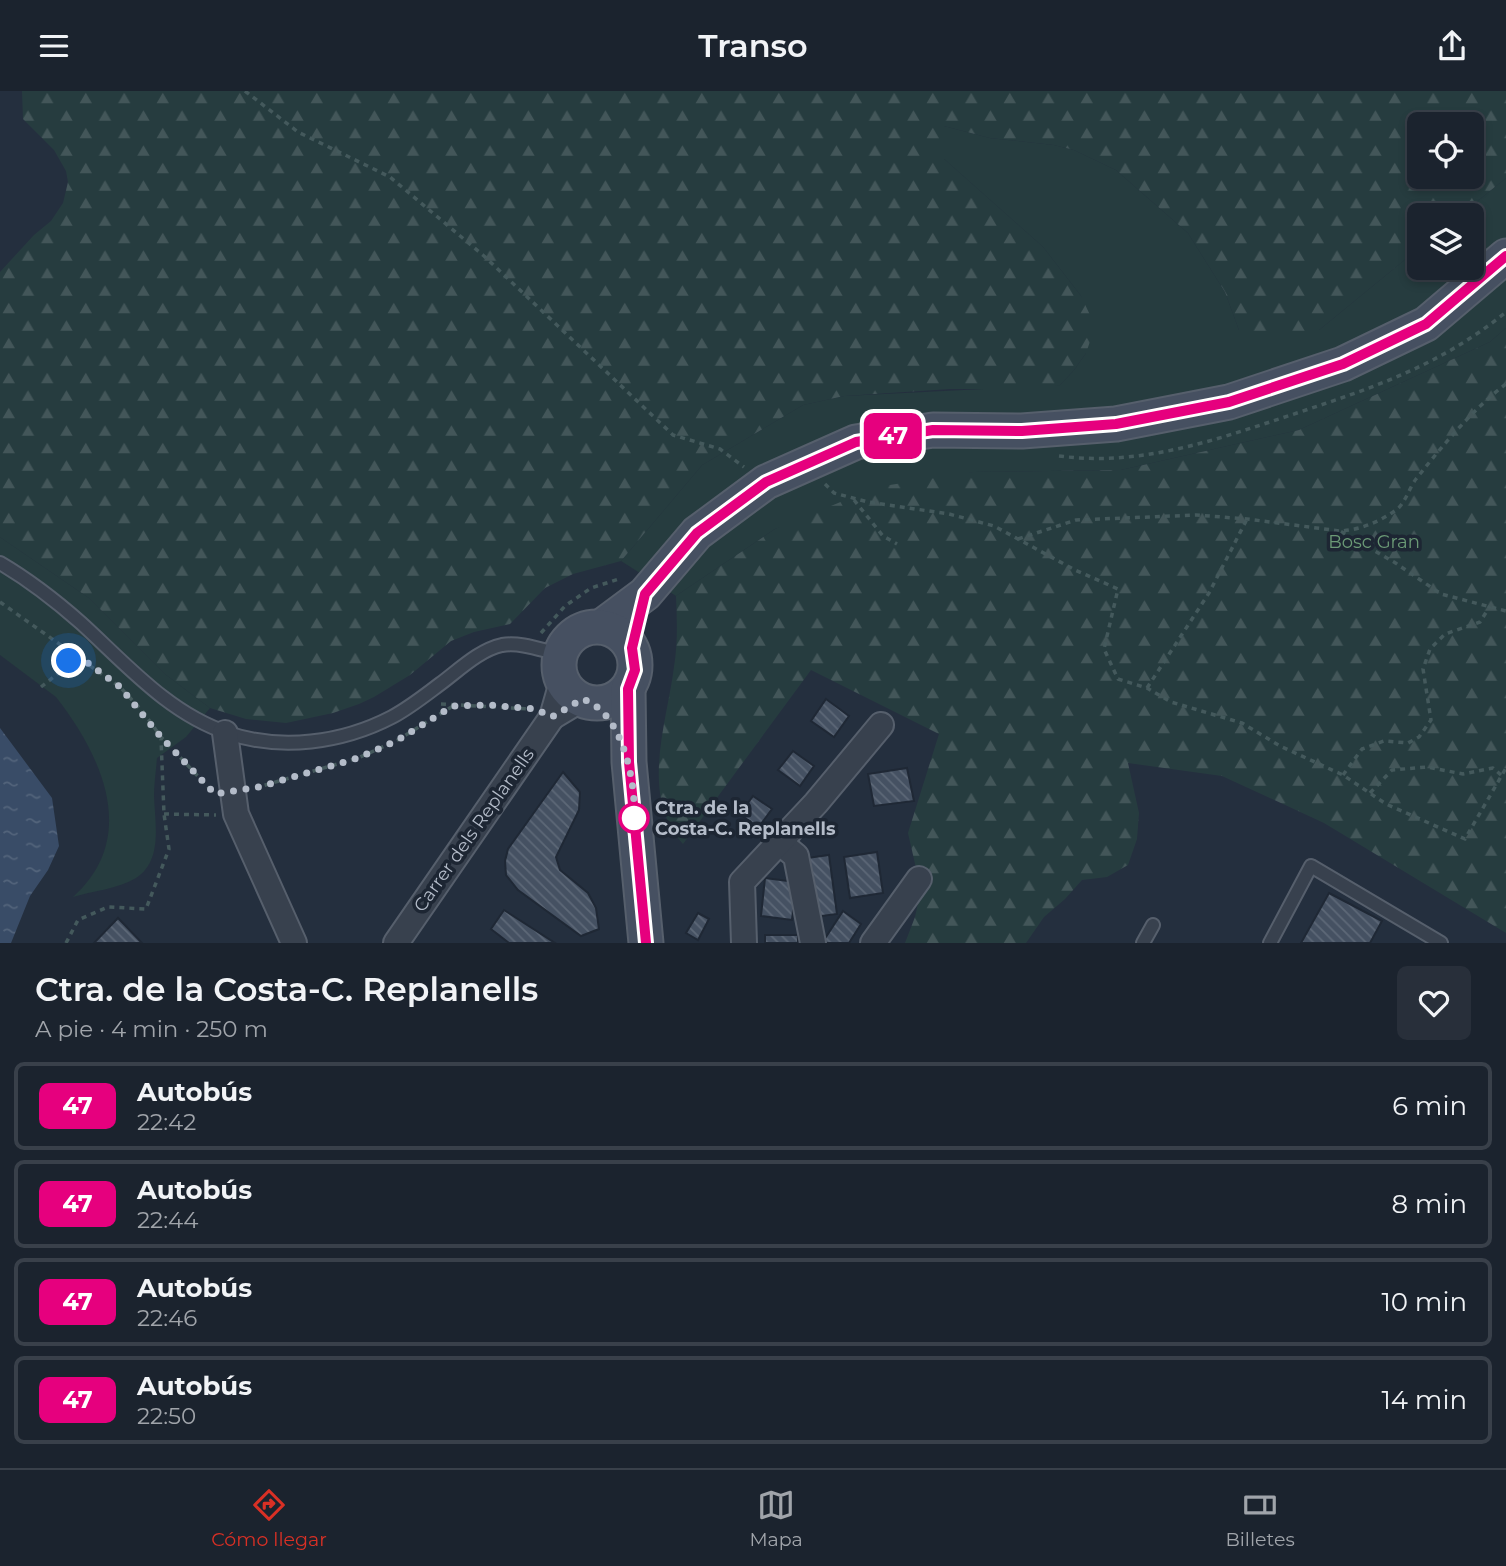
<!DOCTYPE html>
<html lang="es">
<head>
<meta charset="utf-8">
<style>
  body { margin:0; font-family:Montserrat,sans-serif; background:#282f3a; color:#f1f3f6; height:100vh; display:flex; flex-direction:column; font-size:26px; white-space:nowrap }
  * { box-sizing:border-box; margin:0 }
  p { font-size:23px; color:#a0a4aa }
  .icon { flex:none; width:38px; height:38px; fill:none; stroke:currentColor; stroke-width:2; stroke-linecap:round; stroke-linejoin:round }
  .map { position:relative; height:852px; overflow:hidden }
  .drawer { display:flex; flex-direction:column; background:#1b232e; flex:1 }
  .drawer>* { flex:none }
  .badge { padding:0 14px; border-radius:10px; font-size:24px; line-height:46px }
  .fabs { position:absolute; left:1407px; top:21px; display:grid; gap:14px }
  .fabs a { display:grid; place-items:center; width:77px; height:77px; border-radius:10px; background:#1b232e; box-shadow:0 4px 10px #0003,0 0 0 2px #39404a; font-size:35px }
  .you { position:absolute; width:35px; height:35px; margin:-18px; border:5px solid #fff; border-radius:50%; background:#1a73e8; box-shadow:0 0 0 10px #1a73e833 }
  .map>.badge { position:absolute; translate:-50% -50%; box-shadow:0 0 0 4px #fff }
  .round { display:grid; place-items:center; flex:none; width:74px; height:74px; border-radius:10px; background:#282f3a }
  .head { display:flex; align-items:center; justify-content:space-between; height:119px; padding:0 35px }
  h1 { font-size:33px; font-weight:600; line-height:52px }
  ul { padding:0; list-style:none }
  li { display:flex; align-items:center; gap:21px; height:88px; margin:0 14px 10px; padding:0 21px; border:4px solid #39404a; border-radius:10px }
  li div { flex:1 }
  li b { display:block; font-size:26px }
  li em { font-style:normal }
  li .badge { min-width:77px; font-weight:700; text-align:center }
  header { display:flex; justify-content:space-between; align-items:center; height:91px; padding:0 35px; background:#1b232e; font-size:32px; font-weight:600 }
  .menu { display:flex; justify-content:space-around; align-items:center; height:98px; border-top:2px solid #39404a; background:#1b232e; font-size:19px; color:#a0a4aa }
  .menu a { display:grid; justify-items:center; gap:4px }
  .menu .current { color:#d93025 }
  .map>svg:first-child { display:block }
  .green { fill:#263c3f }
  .forest { fill:url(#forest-firs); fill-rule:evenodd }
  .water { fill:url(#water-ripples) }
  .building { fill:url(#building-back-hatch); stroke:#1f2835; stroke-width:2 }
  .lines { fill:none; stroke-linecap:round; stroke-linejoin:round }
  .lane-casing { stroke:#565f6c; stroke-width:16 }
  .street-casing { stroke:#565f6c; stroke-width:28 }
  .secondary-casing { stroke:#565f6c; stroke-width:37 }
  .path { stroke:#44595c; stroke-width:3.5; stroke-dasharray:5 5; stroke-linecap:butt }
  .lane { stroke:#38414e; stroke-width:12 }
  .street { stroke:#38414e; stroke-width:24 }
  .secondary { stroke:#465061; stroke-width:33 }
  .line-casing { stroke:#fff; stroke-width:16 }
  .line { stroke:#e6007e; stroke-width:10 }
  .walk { stroke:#b4bcc9; stroke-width:7; stroke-dasharray:0 12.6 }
  .stop-dot { fill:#fff; stroke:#e6007e; stroke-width:3.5 }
  .labels { text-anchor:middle; stroke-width:7; stroke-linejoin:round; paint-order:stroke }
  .park-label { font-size:18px; fill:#6b9a76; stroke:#1d2633 }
  .stop-label { font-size:18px; font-weight:bold; fill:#b4bcc9; stroke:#1d2633; text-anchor:start }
  .street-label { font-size:18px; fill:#b4bcc9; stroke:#1d2633 }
</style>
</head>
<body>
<header><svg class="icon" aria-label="menu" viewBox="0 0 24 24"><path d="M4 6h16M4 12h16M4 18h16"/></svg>Transo<svg class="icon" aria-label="share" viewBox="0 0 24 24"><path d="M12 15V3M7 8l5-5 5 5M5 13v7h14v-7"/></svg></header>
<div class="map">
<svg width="1506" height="852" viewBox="0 0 1506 852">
  <defs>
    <pattern id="forest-firs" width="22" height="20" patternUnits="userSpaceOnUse" patternTransform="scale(1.75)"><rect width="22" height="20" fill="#263c3f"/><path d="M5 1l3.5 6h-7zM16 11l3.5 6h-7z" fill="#435659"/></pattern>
    <pattern id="water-ripples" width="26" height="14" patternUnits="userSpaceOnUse" patternTransform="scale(1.75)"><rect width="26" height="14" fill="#394c67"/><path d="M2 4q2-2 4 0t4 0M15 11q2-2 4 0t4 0" fill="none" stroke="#53647b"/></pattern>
    <pattern id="building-back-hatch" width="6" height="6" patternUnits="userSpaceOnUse" patternTransform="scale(1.75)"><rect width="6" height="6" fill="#455162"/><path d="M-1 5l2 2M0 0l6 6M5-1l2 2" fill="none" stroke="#5d6877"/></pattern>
  </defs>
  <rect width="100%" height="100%" fill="#242f3e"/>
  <g class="green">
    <polygon points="944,35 990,47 1054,54 1074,59 1116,79 1188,142 1225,201 1239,239 1319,239 1419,157 1419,177 1472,177 1472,124 1460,124 1506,87 1506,237 1490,251 1299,339 1121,379 973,381 775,438 676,505 621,470 702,374 803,314 844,305 1060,294 1074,279 1086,262 1081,205 1043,156 944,68"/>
    <path d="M0 446 89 507 165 583 210 617 186 646 157 667C156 680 154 693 154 705 155 732 163 770 136 787 118 798 92 800 73 806 139 747 103 666 56 606L0 564Z"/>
  </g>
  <g class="forest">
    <path d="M22 0H1506V87L1460 124H1419V157L1319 239 1259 249 1239 239 1225 201 1188 142 1116 79 1074 59 1054 54 990 47 944 35V68L1043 156 1081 205 1090 224 1093 242 1086 262 1074 279 1060 294 1038 298H950L844 305 803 314 702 374 621 470 573 483 545 497 510 533 474 541 451 550 410 584 374 606 359 613 333 622 286 632 246 628 210 617 165 583 89 507 0 446V181L34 144 51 130 63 112 68 91 66 80 54 59 23 28ZM1419 33H1472V86H1419Z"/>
    <path d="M1506 237V842L1324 732 1222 685 1128 672 1139 722 1137 748 1128 774 1107 786 1082 789 1065 808 1044 826 1026 852H905L915 826 921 799 908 742 939 643 811 579 683 753C639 705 667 632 674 576 678 552 677 529 676 505L775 438 877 396 973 381 1121 379 1299 339 1490 251Z"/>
  </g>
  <polygon class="water" points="0,637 52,707 59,755 48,779 30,805 11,852 0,852"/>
  <g class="building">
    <polygon points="826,608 849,625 834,646 811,630"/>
    <polygon points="793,660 814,675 800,695 778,679"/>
    <polygon points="907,677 914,710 874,715 868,683"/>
    <polygon points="563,681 580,701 579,719 556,766 560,779 588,802 596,817 599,838 581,845 518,799 506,784 505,770 508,758"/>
    <polygon points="753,705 772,718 758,737 740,723"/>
    <polygon points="877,761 883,802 850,807 844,766"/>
    <polygon points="829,764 837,823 814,826 807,767"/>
    <polygon points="765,787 796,791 792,829 761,825"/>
    <polygon points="1329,802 1382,830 1370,852 1301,852"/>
    <polygon points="504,819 555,852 509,852 491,838"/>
    <polygon points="843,820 861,833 849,852 822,852"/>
    <polygon points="698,822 709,828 698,849 686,842"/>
    <polygon points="118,827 142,852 94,852"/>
    <rect x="765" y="844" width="33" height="8"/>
  </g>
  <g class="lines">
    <defs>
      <g id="lane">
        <path d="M0 472C29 489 56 510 81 532 125 572 169 623 228 642 281 660 342 652 392 626 409 617 424 605 440 593 459 579 479 559 502 554 521 551 541 559 559 563"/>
        <polyline points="1143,852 1153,834"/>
        <polyline points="1270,852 1311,775 1441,852"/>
      </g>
      <g id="street">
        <polyline points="552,626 582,608"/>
        <polyline points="225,642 236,723 294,852"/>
        <polyline points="779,751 796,765 813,852"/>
        <polyline points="396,852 552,626 562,591"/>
        <polyline points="744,852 742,791 816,712 881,634"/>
        <polyline points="873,852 919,788"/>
      </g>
      <g id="secondary">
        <polyline points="602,535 645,503 697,442 766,391 856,351 933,339 1022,340 1116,333 1229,311 1343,273 1426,233 1506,165"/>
        <circle cx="597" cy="574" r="38"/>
        <polyline points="628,598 629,671 646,852"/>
      </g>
    </defs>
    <use href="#lane" class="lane-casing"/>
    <use href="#street" class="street-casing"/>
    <use href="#secondary" class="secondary-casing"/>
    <g class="path">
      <polyline points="245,0 298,41 390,86 484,165 673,344 720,358 744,376"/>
      <path d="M1506 293C1472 319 1443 354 1416 388 1409 397 1405 413 1396 419 1379 431 1360 439 1340 440L1394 471 1441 503 1506 520"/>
      <path d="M1059 365C1143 376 1218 348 1297 322 1375 296 1441 274 1506 221"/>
      <polyline points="825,393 834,402 868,411 949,423 994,435 1075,479 1118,498 1104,558 1118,588 1147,597 1171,611 1242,632 1280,655 1343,684 1386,713 1465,748 1506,677"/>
      <polyline points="854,409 883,445 897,453"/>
      <polyline points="1018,448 1076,429 1196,424 1247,428 1340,440"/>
      <polyline points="0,511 120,596 144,622 161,646 209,697"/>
      <polyline points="541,542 565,515 591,497 619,488"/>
      <polyline points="41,596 60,581 75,564"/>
      <polyline points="1147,597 1209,502 1247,428"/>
      <polyline points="441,613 531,618"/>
      <polyline points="1343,684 1362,658 1384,650 1408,652 1419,646 1431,629 1423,578 1430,558 1445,543 1480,531 1490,515"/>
      <polyline points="255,697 358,667 396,650 453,615"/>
      <polyline points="1370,702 1392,679 1427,676 1463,683 1493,677 1501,684"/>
      <polyline points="164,723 216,724"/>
      <polyline points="66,852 78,829 108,816 146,818 169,758 164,723 161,648"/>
    </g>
    <use href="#lane" class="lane"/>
    <use href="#street" class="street"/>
    <use href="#secondary" class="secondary"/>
  </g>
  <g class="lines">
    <defs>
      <polyline id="line" points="646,852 629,671 628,598 635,579 632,557 645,503 697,442 766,391 856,351 933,339 1022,340 1116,333 1229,311 1343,273 1426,233 1506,165"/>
    </defs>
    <use href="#line" class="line-casing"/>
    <use href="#line" class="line"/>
    <path class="walk" d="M69 570 76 563 120 596 161 646 215 703 259 696 358 667 396 650 453 615 489 614 535 618 552 626 582 608C624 621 636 694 634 727"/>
  </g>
  <circle class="stop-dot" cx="634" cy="727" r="14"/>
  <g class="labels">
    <g class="park-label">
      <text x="1374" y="457">Bosc Gran</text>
    </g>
    <g class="stop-label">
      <text x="655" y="723">Ctra. de la<tspan x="655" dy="21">Costa-C. Replanells</tspan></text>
    </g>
    <g class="street-label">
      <text transform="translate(474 739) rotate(-55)" y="6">Carrer dels Replanells</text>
    </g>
  </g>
</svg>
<div class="fabs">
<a><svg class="icon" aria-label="locate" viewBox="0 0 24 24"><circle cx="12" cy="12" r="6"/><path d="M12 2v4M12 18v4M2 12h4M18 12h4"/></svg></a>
<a><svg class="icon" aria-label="layers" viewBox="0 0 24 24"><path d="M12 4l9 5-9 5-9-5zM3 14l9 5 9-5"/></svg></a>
</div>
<div class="you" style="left:69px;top:570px"></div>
<b class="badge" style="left:893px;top:345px;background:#e6007e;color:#fff">47</b>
</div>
<section class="drawer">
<div class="head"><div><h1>Ctra. de la Costa-C. Replanells</h1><p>A pie · 4 min · 250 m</p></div><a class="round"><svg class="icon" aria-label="heart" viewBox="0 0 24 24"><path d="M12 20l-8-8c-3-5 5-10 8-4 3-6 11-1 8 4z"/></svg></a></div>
<ul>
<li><span class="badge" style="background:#e6007e;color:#fff">47</span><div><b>Autobús</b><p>22:42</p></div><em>6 min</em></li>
<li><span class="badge" style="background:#e6007e;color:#fff">47</span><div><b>Autobús</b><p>22:44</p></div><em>8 min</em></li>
<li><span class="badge" style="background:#e6007e;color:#fff">47</span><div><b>Autobús</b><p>22:46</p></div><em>10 min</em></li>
<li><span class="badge" style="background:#e6007e;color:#fff">47</span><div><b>Autobús</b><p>22:50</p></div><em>14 min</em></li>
</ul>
</section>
<nav class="menu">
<a class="current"><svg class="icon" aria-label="directions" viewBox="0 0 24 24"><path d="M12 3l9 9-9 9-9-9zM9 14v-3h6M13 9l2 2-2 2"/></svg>Cómo llegar</a>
<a><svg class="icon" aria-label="map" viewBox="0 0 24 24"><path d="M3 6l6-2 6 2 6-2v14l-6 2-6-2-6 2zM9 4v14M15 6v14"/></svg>Mapa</a>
<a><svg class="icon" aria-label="tickets" viewBox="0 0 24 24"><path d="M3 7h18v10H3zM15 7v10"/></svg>Billetes</a>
</nav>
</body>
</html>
